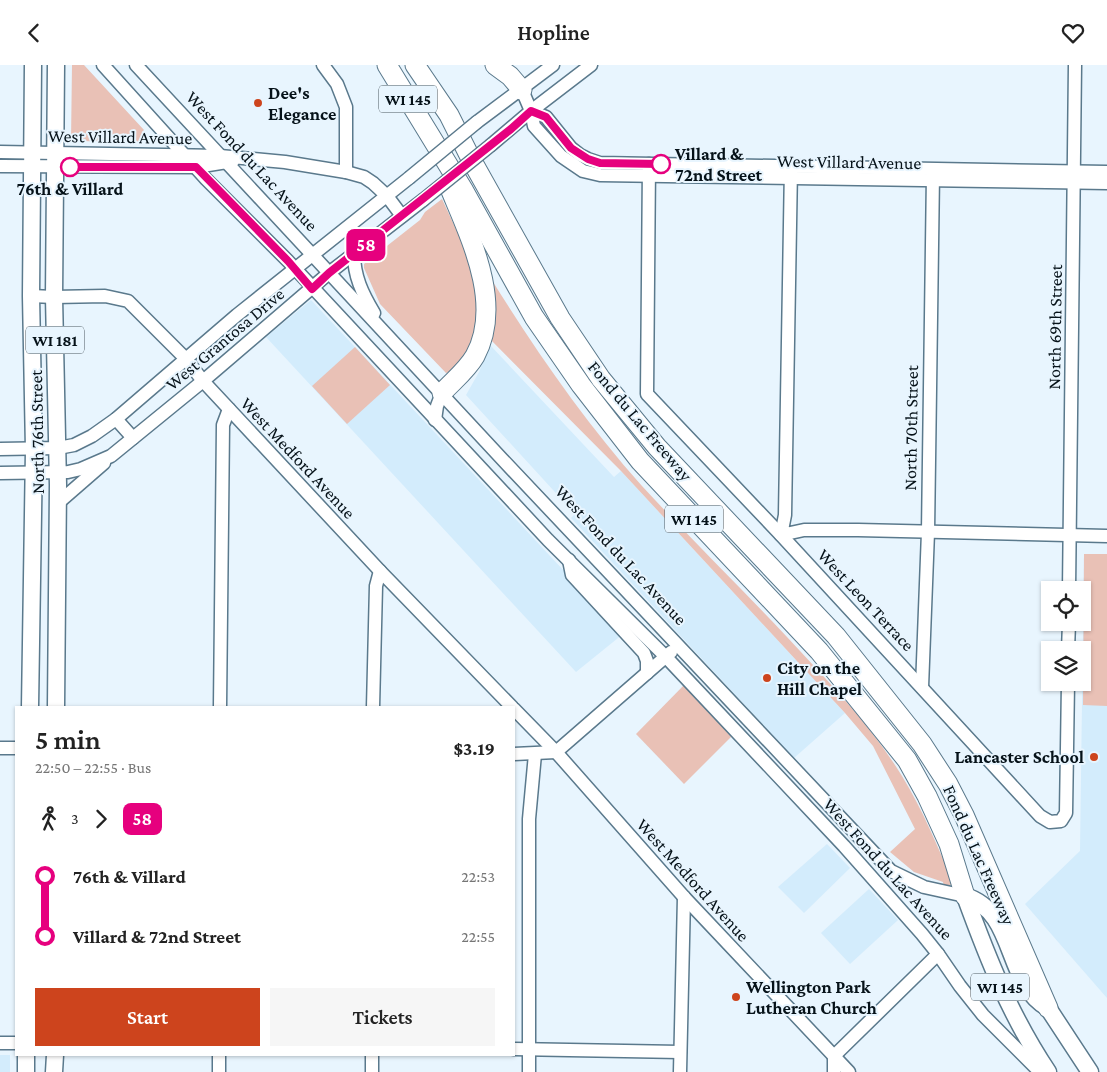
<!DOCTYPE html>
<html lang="en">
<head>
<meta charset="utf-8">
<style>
  body { margin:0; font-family:"Crimson Pro",serif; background:#f6f6f6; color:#222; height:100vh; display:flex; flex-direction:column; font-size:19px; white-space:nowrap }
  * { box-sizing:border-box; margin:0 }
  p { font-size:16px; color:#767676 }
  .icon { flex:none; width:28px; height:28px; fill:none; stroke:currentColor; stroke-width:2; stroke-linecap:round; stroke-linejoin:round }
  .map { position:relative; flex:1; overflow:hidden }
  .details { position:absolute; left:15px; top:641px; width:500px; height:350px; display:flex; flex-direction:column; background:#fff; border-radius:0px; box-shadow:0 1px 4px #0004 }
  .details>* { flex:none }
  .badge { padding:0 10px; border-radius:8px; font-size:18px; line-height:32px }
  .tools { position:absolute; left:1041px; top:516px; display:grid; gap:10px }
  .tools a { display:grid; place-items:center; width:50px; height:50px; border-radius:0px; background:#fff; box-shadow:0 1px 4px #0004; font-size:25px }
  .map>.badge { position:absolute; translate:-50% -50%; box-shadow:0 0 0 2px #fff }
  .legs { display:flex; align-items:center; gap:8px; height:55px; padding:0 20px; font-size:16px }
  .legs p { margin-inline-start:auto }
  .head { display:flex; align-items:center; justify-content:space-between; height:85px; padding:0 20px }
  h1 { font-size:28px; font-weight:600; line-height:38px }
  .button { display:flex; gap:10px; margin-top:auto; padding:10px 20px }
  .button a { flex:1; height:58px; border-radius:0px; background:#cd441d; color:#fff; font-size:20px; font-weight:600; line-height:58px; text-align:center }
  .button a+a { background:#f6f6f6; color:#222 }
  ul { padding:0 20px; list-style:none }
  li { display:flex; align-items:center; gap:18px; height:60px; font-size:19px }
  li i { display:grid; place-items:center; width:8px; height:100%; margin:0 6px; background:currentColor }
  li i::after { content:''; width:12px; height:12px; margin:-6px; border:4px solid; border-radius:50%; background:#fff }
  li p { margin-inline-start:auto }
  li:first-child i { background:linear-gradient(#0000 50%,currentColor 0) }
  li:last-child i { background:linear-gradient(currentColor 50%,#0000 0) }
  header { display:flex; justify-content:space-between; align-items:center; height:65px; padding:0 20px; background:#fff; font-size:22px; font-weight:600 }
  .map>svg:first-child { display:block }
  .built { fill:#d3ecfc }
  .green { fill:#e9c1b6 }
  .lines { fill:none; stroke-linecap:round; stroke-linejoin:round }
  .minor-casing { stroke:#5a798c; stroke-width:15 }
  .major-casing { stroke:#5a798c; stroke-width:19 }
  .highway-casing { stroke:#5a798c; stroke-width:21 }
  .minor { stroke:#fff; stroke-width:12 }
  .major { stroke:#fff; stroke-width:16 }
  .highway { stroke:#fff; stroke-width:19 }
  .minor-bridge-casing { stroke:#5a798c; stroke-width:15; stroke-linecap:butt }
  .minor-bridge { stroke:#fff; stroke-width:12 }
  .line-1-casing { stroke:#fff; stroke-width:11 }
  .line-1 { stroke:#e6007e; stroke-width:8 }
  .poi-dot { fill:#cd441d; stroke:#e8f5fe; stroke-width:2 }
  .stop-1-dot { fill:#fff; stroke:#e6007e; stroke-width:2.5 }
  .labels { text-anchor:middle; stroke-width:4; stroke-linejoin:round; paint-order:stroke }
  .shield { fill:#e8f5fe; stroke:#4a565e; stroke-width:1 }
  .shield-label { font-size:16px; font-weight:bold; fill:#061219 }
  .poi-label { font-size:18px; font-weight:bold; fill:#061219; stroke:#e8f5fe; text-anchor:start }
  .street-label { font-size:18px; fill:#061219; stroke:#e8f5fe }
  .stop-label { font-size:18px; font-weight:bold; fill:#061219; stroke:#e8f5fe; text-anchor:start }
</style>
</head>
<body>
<header><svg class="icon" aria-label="back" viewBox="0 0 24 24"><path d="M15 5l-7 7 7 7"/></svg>Hopline<svg class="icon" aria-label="heart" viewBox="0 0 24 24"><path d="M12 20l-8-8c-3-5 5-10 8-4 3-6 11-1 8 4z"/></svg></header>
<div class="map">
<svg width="1107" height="1007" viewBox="0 0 1107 1007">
  <rect width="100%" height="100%" fill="#e8f5fe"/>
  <g class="built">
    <polygon points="311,235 623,569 576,607 266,272"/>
    <polygon points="490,280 614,412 621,406 845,648 794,693 571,453 575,449 466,330 479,307"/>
    <polygon points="1084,489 1107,489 1107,933 1025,839 1080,786"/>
    <polygon points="827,779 850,803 804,848 778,822"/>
    <polygon points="869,824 898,855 850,899 821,868"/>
    <rect x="0" y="990" width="10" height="17"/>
  </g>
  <g class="green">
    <polygon points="72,0 84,0 144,65 142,67 150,76 153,74 156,77 71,76"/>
    <polygon points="442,134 468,190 478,220 477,271 457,305 446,308 380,239 364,203 364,199 420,155 425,147"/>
    <path d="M490 212C535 285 585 357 642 421 689 472 739 521 787 572 828 616 870 659 902 711 923 745 938 783 954 819L944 821 943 817 914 807 890 787 915 764 873 681 845 648 621 406 487 271Z"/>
    <polygon points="355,282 390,320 347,359 312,321"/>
    <polygon points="1084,489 1107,489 1107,641 1083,640"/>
    <polygon points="685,619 732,671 684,719 636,669"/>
  </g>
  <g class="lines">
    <defs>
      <g id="minor">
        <polyline points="103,0 206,114 288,196 548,475 666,592 844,781 922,869 938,889 960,921 983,950 1040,1007"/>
        <polyline points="136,0 502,394 891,806 924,822 965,831"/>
        <polyline points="323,0 337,19 346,42 346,107"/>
        <polyline points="522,25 531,46 534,61 561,91 583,106 600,110 1107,118"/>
        <polyline points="531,46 546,52 571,83 580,90 588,94 600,98 1107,107"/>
        <polyline points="477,57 553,0"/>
        <polyline points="491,80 531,46 591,0"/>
        <polyline points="0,87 220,91 285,97 346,107 364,112 373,118 387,131 402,151"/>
        <polyline points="649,99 647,329 781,470 1040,751 1050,757 1061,756 1066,748 1068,618"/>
        <polyline points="0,101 196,102 233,96"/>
        <polyline points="791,102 785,450 781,470 804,465 858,465 1107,471"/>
        <path d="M354 189C354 211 362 228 374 248"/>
        <polyline points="31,231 54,232 105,231 128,236 186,294 203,316 380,506 512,642"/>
        <polyline points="116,354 133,373"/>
        <polyline points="435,355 437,341 442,328"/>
        <polyline points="0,384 58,383 74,380 92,371 116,354 237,250 409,113"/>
        <polyline points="0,408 68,407 81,404 111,391 203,316 329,208 423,135"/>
        <polyline points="58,438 104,398"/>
        <polyline points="569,495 572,510 644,588 647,596 647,608"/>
        <polyline points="1069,525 1075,0"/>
        <polyline points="1068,585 1069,558"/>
        <polyline points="922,622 928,467 933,109"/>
        <polyline points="220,642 223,360 229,344"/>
        <polyline points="373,642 376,521 380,506"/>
        <polyline points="514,644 556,687 684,832 849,1007"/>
        <polyline points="0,683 16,683"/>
        <polyline points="514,689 556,687 671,587"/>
        <polyline points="0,978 16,978"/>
        <polyline points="514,984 680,987"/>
        <polyline points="219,1007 219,990"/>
        <polyline points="372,1007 372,990"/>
        <polyline points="529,1007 529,754 535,689"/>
        <polyline points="680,1007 684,832"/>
        <polyline points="834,1007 834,991 938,889"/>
      </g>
      <g id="major">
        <polyline points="30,642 34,385 31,231 33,0"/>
        <polyline points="56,642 58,420 54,232 56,0"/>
        <path d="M965 831C1017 847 1004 918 1048 943L1090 1007"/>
        <path d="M965 831C988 894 1010 950 1048 1007"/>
        <polyline points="26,1007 26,990"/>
        <polyline points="54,1007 55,990"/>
      </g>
      <g id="highway">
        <polyline points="387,0 464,126 534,252 581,320 640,396 819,586 907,695 927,731 949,779 965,831"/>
        <polyline points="415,0 449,50 472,96 560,253 601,314 657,382 836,571 922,679 948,719 964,750 1048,943"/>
        <polyline points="495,0 510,11 522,25"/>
        <path d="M442 328C453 316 467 305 475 291 504 238 469 170 449 121"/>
      </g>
    </defs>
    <use href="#minor" class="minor-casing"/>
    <use href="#major" class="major-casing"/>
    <use href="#highway" class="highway-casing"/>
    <use href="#minor" class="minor"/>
    <use href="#major" class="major"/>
    <use href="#highway" class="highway"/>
    <defs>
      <g id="minor-bridge">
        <polyline points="409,113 477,57"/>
        <polyline points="423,135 491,80"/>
      </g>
    </defs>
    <use href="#minor-bridge" class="minor-bridge-casing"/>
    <use href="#minor-bridge" class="minor-bridge"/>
  </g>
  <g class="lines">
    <defs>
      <polyline id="line-1" points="70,102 196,102 288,196 312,224 329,208 511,64 531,46 546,52 571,83 588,94 600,98 661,99"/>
    </defs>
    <use href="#line-1" class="line-1-casing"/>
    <use href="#line-1" class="line-1"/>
  </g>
  <g class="poi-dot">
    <circle cx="258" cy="38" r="5"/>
    <circle cx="767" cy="613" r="5"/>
    <circle cx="1094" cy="692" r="5"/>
    <circle cx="736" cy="932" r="5"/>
  </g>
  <g class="stop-1-dot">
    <circle cx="661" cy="99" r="9"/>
    <circle cx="70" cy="102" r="9"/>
  </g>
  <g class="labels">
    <g class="shield">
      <rect x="379" y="20.5" width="58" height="27" rx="4"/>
      <rect x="26" y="261.5" width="58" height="27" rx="4"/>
      <rect x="665" y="440.5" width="58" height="27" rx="4"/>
      <rect x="971" y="908.5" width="58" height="27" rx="4"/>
    </g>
    <g class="shield-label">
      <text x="408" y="40">WI 145</text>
      <text x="55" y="281">WI 181</text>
      <text x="694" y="460">WI 145</text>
      <text x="1000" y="928">WI 145</text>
    </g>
    <g class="poi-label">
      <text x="268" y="34">Dee's<tspan x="268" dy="21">Elegance</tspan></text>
      <text x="777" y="609">City on the<tspan x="777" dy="21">Hill Chapel</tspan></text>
      <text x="1084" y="698" text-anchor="end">Lancaster School</text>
      <text x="746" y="928">Wellington Park<tspan x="746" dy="21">Lutheran Church</tspan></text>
    </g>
    <g class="street-label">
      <text transform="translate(120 72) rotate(1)" y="6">West Villard Avenue</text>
      <text transform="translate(252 96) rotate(47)" y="6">West Fond du Lac Avenue</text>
      <text transform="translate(849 97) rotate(1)" y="6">West Villard Avenue</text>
      <text transform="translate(1055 262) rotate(-89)" y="6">North 69th Street</text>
      <text transform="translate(225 274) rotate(-40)" y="6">West Grantosa Drive</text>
      <text transform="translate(640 356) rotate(50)" y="6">Fond du Lac Freeway</text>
      <text transform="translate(911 363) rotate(-89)" y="6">North 70th Street</text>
      <text transform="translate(37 367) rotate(-91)" y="6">North 76th Street</text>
      <text transform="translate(298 393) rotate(47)" y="6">West Medford Avenue</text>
      <text transform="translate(621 490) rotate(47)" y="6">West Fond du Lac Avenue</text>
      <text transform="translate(866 535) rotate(47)" y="6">West Leon Terrace</text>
      <text transform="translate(979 790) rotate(66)" y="6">Fond du Lac Freeway</text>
      <text transform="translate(888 804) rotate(48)" y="6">West Fond du Lac Avenue</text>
      <text transform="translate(693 815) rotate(48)" y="6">West Medford Avenue</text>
    </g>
    <g class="stop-label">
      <text x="675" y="95">Villard &amp;<tspan x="675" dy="21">72nd Street</tspan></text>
      <text x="70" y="130" text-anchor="middle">76th &amp; Villard</text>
    </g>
  </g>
</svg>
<div class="tools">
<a><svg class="icon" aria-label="locate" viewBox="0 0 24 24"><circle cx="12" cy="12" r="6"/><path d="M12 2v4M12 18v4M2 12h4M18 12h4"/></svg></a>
<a><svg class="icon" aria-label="layers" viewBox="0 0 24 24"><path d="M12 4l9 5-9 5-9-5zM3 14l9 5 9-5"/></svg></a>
</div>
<b class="badge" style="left:366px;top:180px;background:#e6007e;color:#fff">58</b>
<section class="details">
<div class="head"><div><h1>5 min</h1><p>22:50 – 22:55 · Bus</p></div><b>$3.19</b></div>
<div class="legs"><svg class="icon" aria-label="walk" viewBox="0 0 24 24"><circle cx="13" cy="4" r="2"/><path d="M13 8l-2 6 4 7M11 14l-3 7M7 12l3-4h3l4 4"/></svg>3<svg class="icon" aria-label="forward" viewBox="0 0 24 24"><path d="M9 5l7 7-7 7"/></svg><b class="badge" style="background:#e6007e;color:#fff">58</b></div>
<ul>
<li><i style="color:#e6007e"></i><b>76th &amp; Villard</b><p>22:53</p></li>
<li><i style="color:#e6007e"></i><b>Villard &amp; 72nd Street</b><p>22:55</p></li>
</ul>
<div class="button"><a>Start</a><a>Tickets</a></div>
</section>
</div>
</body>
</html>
